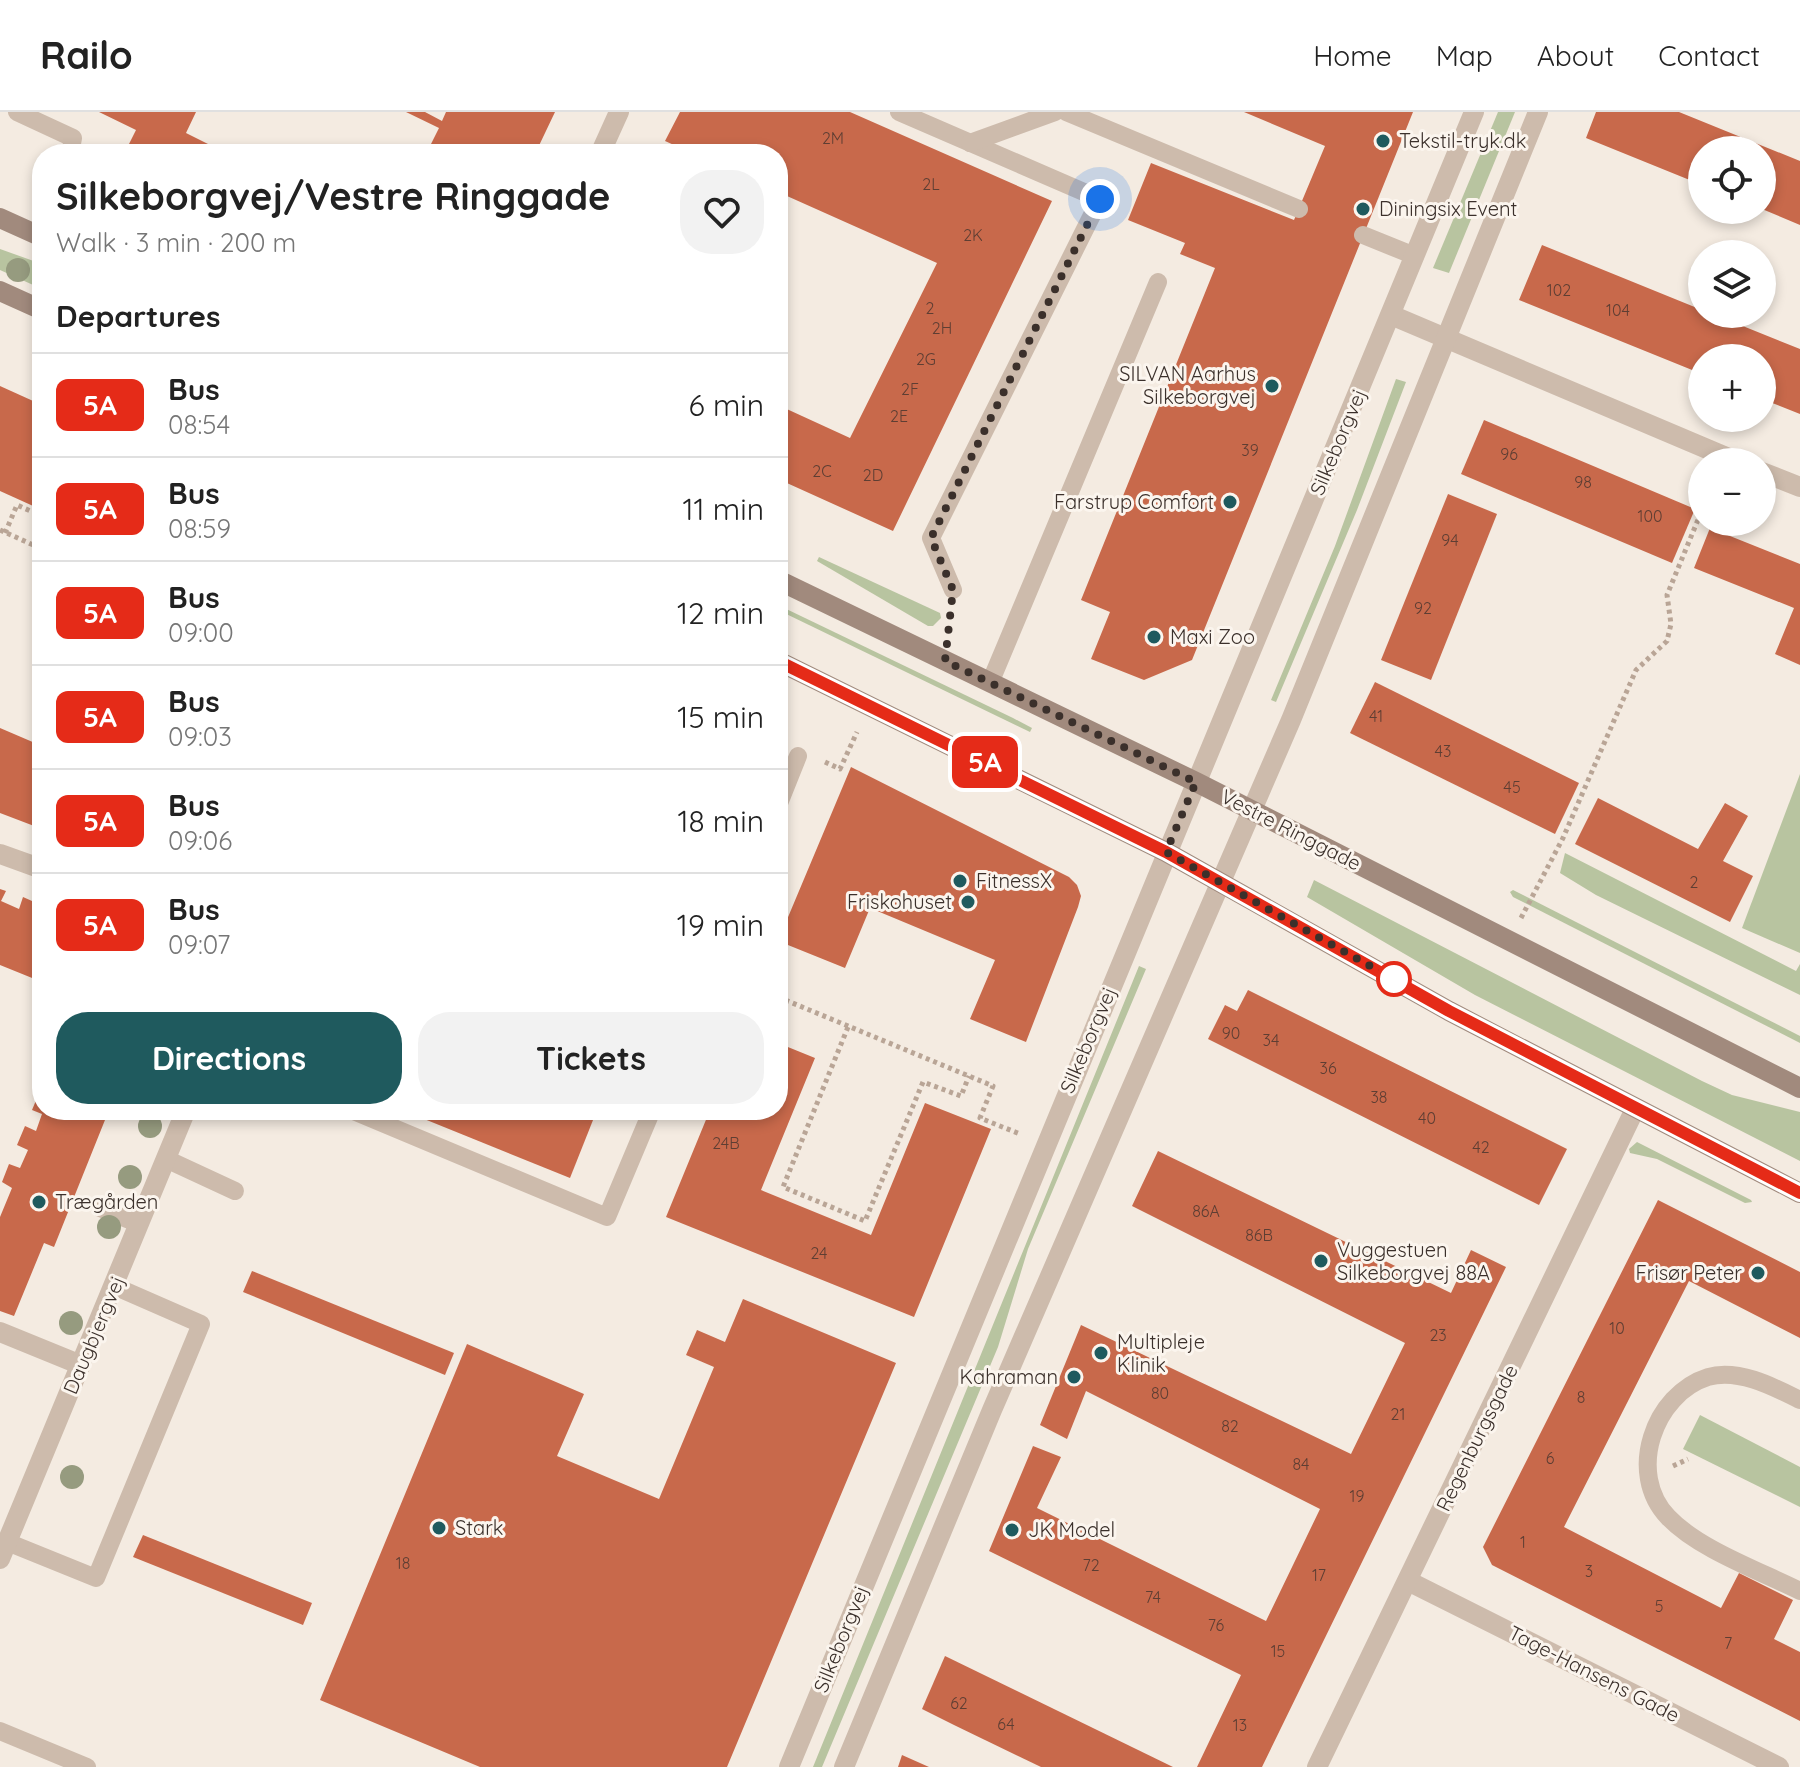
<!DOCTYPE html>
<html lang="en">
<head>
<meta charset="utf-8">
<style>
  body { margin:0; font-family:Quicksand,sans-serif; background:#f2f2f2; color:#222; height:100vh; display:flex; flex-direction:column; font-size:30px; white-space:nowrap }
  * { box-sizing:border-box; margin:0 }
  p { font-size:26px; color:#767676 }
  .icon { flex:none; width:44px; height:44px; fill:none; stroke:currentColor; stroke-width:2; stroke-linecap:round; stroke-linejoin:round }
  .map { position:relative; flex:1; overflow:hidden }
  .side { position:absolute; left:32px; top:32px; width:756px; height:976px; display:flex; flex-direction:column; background:#fff; border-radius:32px; box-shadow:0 4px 12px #0003 }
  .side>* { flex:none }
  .badge { padding:0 16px; border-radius:12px; font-size:28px; line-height:52px }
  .tools { position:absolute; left:1688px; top:24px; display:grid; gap:16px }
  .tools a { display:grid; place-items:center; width:88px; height:88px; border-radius:50%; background:#fff; box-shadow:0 4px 12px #0003; font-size:40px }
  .you { position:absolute; width:40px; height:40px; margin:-20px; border:6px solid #fff; border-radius:50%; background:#1a73e8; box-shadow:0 0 0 12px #1a73e833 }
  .map>.badge { position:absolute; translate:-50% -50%; box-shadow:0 0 0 4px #fff }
  h2 { padding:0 24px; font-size:30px; line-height:72px }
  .round { display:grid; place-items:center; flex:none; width:84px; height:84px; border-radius:32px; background:#f2f2f2 }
  .overview { display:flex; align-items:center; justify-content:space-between; height:136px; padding:0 24px }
  h1 { font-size:38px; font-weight:700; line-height:60px }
  .cta { display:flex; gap:16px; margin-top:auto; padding:16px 24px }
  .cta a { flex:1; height:92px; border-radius:32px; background:#1f5a5e; color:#fff; font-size:32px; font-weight:700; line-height:92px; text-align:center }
  .cta a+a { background:#f2f2f2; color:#222 }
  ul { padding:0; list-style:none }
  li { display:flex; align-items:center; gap:24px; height:104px; padding:0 24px; border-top:2px solid #e0e0e0 }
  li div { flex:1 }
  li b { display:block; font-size:30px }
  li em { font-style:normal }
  li .badge { min-width:88px; font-weight:700; text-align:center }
  header { display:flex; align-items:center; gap:48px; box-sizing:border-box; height:112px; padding:0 40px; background:#fff; border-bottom:2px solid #e0e0e0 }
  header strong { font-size:38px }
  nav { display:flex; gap:44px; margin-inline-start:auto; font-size:28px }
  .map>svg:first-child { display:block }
  .green { fill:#b8c4a0 }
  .building { fill:#c8694b }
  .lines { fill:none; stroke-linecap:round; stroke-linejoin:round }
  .path { stroke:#b9a596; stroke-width:5; stroke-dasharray:4 4; stroke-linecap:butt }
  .service { stroke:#cdbbac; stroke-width:18 }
  .minor { stroke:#cdbbac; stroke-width:20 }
  .tertiary { stroke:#cdbbac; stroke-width:20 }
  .secondary { stroke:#a18a7d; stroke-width:20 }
  .tree { fill:#969b7f }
  .line-casing { stroke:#fff; stroke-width:18 }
  .line { stroke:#e52b18; stroke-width:12 }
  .walk { stroke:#3b302b; stroke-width:8; stroke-dasharray:0 14.4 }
  .poi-dot { fill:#1f5a5e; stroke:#fbf5ee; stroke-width:3 }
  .stop-dot { fill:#fff; stroke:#e52b18; stroke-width:4 }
  .labels { text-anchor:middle; stroke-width:6; stroke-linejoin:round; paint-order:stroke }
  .number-label { font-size:16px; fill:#5e3e33 }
  .poi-label { font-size:20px; fill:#3b302b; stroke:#fbf5ee; text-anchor:start }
  .street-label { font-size:20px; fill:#3b302b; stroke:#fbf5ee }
</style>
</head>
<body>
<header>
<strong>Railo</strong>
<nav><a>Home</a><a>Map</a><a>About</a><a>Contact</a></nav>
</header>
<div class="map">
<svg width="1800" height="1655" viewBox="0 0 1800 1655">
  <rect width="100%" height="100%" fill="#f4ebe1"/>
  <g class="green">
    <polygon points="1498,0 1515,0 1449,161 1433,156"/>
    <polygon points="0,137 42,152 42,177 0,158"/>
    <polygon points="1396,267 1406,270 1357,398 1276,590 1271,588 1335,434"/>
    <polygon points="819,445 940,501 941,506 933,514 928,514 817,449"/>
    <polygon points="778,493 1013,606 1032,616 1030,620 778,498"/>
    <polygon points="1800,662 1800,841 1742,816"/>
    <polygon points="1565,741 1796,859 1800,852 1800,883 1596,783 1560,761"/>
    <polygon points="1314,768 1702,969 1732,983 1800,1000 1800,1049 1475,883 1307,785"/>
    <polygon points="1513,778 1800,924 1800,931 1513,785 1510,780"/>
    <polygon points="1139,854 1146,857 1028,1137 998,1235 822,1655 813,1655"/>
    <polygon points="1637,1030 1751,1088 1752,1090 1745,1091 1657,1047 1630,1041 1629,1037"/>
    <polygon points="1700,1303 1800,1355 1800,1395 1683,1337"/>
  </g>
  <g class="building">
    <polygon points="99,0 196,0 186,21 228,42 124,42 136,18"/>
    <polygon points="406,0 425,0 442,9 446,0 555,0 535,42 426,42 439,16"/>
    <polygon points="680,0 850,0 1052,89 893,419 778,367 778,293 850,326 937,151 778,80 778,42 694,42 665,29"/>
    <polygon points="1244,0 1413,0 1192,548 1144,568 1091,547 1110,500 1081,488 1215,156 1180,142 1185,131 1128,108 1151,51 1294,108 1325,34"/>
    <polygon points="1596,0 1679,0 1800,49 1800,113 1762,97 1762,38 1702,38 1702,73 1586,26"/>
    <polygon points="1542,133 1702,198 1702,202 1713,202 1800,237 1800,302 1762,287 1762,246 1702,246 1702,262 1519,188"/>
    <polygon points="0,274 42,293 42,398 0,379"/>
    <polygon points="1484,308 1695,397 1672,451 1461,362"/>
    <polygon points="1448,382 1497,402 1431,568 1381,548"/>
    <polygon points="1710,416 1800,452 1800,553 1775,542 1794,496 1694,456"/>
    <polygon points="1375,570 1579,671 1555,722 1350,621"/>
    <polygon points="0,616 42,634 42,717 0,701"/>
    <polygon points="851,655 1069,765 1077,773 1081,784 1078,795 1026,930 970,907 995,848 870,796 845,856 778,829"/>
    <polygon points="1598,686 1698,737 1725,691 1748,704 1723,749 1753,764 1730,810 1575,732"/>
    <polygon points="0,777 6,779 1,789 19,797 23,785 41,793 37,804 42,806 42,870 0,853"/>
    <polygon points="1248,878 1567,1037 1539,1093 1208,927 1225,893 1237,899"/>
    <polygon points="778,931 815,946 761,1078 871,1123 925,991 991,1017 914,1205 666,1105 710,998 778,998"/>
    <polygon points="42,974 42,998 109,998 54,1135 44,1131 14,1204 0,1199 0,1105 12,1076 2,1070 9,1052 20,1056 28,1038 17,1033 25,1014 36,1019 42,1002 32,998"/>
    <polygon points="402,998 597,998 570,1066"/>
    <polygon points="1158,1039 1451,1181 1471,1138 1506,1155 1262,1655 1197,1655 1241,1563 989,1439 1033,1334 1061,1345 1037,1396 1266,1509 1320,1397 1086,1279 1067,1327 1040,1313 1081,1213 1351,1342 1405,1231 1132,1094"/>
    <polygon points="1658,1088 1800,1160 1800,1226 1689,1169 1564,1415 1721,1496 1739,1461 1793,1488 1774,1527 1800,1540 1800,1609 1492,1453 1483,1435"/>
    <polygon points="252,1159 454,1241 445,1263 243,1180"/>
    <polygon points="743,1187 896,1251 727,1655 480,1655 320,1588 467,1232 584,1282 557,1344 659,1387 714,1255 686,1243 697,1218 725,1230"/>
    <polygon points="143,1423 312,1491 303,1513 133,1445"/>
    <polygon points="945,1544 1173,1655 1041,1655 954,1613 922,1597"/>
    <polygon points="902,1643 929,1655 898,1655"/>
  </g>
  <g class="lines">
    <g class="path">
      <polyline points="0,418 42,437"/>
      <polyline points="5,421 17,393 42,404"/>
      <polyline points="825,650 840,657 857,620"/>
      <polyline points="1521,806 1563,726 1636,558 1667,529 1671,512 1667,483 1702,398"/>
      <polyline points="778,885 993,974 980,1006 1020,1022"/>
      <polyline points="848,915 783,1075 865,1109 923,970 961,984 969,964"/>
      <polyline points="1673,1354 1688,1347"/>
    </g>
    <g class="service">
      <polyline points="17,0 73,26 70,42"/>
      <polyline points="899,0 1100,87 931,426 953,478"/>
      <polyline points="1066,0 1299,97"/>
      <polyline points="970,31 1055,0"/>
      <polyline points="1363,123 1415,144"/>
      <polyline points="990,571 1158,170"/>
      <polyline points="778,694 798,644"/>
      <polyline points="351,998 607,1105 652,998"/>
      <polyline points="166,1047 235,1079"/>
      <polyline points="100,1096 139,1112"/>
      <path d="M1800 1288C1774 1275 1738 1256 1708 1265 1654 1282 1626 1361 1668 1405 1698 1437 1760 1459 1800 1479"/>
      <polyline points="7,1430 96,1466 201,1212 114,1174"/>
      <polyline points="0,1619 87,1655"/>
    </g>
    <g class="minor">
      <polyline points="600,42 619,0"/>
      <polyline points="1391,203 1738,350"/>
      <polyline points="1762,360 1800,375"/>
      <polyline points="0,742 42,757"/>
      <polyline points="0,1220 81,1253"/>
      <polyline points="0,1447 186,998"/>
      <polyline points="1408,1469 1779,1655"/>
      <polyline points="1317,1655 1635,997"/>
    </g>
    <g class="tertiary">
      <polyline points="789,1655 1474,0"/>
      <polyline points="844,1655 992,1298 1291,608 1538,0"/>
    </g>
    <g class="secondary">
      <polyline points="0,106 42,125"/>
      <polyline points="0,179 42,198"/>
      <polyline points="778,468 1196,670 1800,976"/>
      <polyline points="778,549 1166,740 1449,899 1800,1081"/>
    </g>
  </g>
  <g class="tree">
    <circle cx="18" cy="158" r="12"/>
    <circle cx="150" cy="1014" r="12"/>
    <circle cx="130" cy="1065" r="12"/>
    <circle cx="109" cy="1115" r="12"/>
    <circle cx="71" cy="1211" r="12"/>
    <circle cx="72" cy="1365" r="12"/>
  </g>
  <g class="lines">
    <defs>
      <polyline id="line" points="778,549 1166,740 1449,899 1800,1081"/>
    </defs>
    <use href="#line" class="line-casing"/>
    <use href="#line" class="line"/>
    <polyline class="walk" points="1100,87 931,426 953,478 945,549 1196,670 1166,740 1397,869 1394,867"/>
  </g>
  <g class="poi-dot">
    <circle cx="1383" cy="29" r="8"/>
    <circle cx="1363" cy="97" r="8"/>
    <circle cx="1272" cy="274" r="8"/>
    <circle cx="1230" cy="390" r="8"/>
    <circle cx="1154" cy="525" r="8"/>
    <circle cx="960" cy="769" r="8"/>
    <circle cx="968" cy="790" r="8"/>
    <circle cx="39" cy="1090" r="8"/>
    <circle cx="1321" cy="1149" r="8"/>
    <circle cx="1758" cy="1161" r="8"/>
    <circle cx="1101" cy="1241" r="8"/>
    <circle cx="1074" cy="1265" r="8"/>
    <circle cx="439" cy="1416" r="8"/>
    <circle cx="1012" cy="1418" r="8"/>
  </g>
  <circle class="stop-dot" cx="1394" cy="867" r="16"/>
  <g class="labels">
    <g class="number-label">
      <text x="833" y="32">2M</text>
      <text x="931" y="78">2L</text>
      <text x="973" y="129">2K</text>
      <text x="1559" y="184">102</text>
      <text x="930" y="202">2</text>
      <text x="1618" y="204">104</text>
      <text x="942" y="222">2H</text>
      <text x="926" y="253">2G</text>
      <text x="910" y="283">2F</text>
      <text x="899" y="310">2E</text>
      <text x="1250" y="344">39</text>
      <text x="1509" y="348">96</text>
      <text x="822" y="365">2C</text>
      <text x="873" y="369">2D</text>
      <text x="1583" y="376">98</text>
      <text x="1650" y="410">100</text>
      <text x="1450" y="434">94</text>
      <text x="1423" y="502">92</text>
      <text x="1376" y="610">41</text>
      <text x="1443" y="645">43</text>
      <text x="1512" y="681">45</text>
      <text x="1694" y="776">2</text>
      <text x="1231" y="927">90</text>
      <text x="1271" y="934">34</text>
      <text x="1328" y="962">36</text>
      <text x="1379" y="991">38</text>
      <text x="1427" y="1012">40</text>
      <text x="726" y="1037">24B</text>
      <text x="1481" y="1041">42</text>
      <text x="1206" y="1105">86A</text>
      <text x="1259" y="1129">86B</text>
      <text x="819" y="1147">24</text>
      <text x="1617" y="1222">10</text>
      <text x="1438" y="1229">23</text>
      <text x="1160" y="1287">80</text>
      <text x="1581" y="1291">8</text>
      <text x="1398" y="1308">21</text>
      <text x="1230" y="1320">82</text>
      <text x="1550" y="1352">6</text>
      <text x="1301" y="1358">84</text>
      <text x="1357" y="1390">19</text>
      <text x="1523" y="1436">1</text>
      <text x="403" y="1457">18</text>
      <text x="1091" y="1459">72</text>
      <text x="1589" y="1465">3</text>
      <text x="1319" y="1469">17</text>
      <text x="1153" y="1491">74</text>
      <text x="1659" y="1500">5</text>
      <text x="1216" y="1519">76</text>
      <text x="1728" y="1537">7</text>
      <text x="1278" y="1545">15</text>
      <text x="959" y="1597">62</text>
      <text x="1006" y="1618">64</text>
      <text x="1240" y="1619">13</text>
    </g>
    <g class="poi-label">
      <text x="1399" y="36">Tekstil-tryk.dk</text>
      <text x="1379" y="104">Diningsix Event</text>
      <text x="1256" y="269" text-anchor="end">SILVAN Aarhus<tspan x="1256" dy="23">Silkeborgvej</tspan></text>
      <text x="1214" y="397" text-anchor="end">Farstrup Comfort</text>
      <text x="1170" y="532">Maxi Zoo</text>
      <text x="976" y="776">FitnessX</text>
      <text x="952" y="797" text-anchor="end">Friskohuset</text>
      <text x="55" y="1097">Trægården</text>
      <text x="1337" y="1145">Vuggestuen<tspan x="1337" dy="23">Silkeborgvej 88A</tspan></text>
      <text x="1742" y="1168" text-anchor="end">Frisør Peter</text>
      <text x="1117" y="1237">Multipleje<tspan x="1117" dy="23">Klinik</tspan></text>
      <text x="1058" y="1272" text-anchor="end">Kahraman</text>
      <text x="455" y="1423">Stark</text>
      <text x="1028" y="1425">JK Model</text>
    </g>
    <g class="street-label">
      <text transform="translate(1338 330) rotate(-67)" y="7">Silkeborgvej</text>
      <text transform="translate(1291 718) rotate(27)" y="7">Vestre Ringgade</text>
      <text transform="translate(1088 928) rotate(-67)" y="7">Silkeborgvej</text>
      <text transform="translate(94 1223) rotate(-67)" y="7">Daugbjergvej</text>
      <text transform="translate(1477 1326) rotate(-64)" y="7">Regenburgsgade</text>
      <text transform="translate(841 1527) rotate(-68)" y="7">Silkeborgvej</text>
      <text transform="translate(1594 1562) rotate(27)" y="7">Tage-Hansens Gade</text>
    </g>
  </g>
</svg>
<div class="tools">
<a><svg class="icon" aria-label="locate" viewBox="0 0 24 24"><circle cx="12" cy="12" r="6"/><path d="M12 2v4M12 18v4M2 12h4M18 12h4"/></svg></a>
<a><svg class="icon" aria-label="layers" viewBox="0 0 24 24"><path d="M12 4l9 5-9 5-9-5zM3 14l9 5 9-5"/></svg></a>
<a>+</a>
<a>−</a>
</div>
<div class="you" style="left:1100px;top:87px"></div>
<b class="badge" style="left:985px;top:650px;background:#e52b18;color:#fff">5A</b>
<section class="side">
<div class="overview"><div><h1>Silkeborgvej/Vestre Ringgade</h1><p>Walk · 3 min · 200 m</p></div><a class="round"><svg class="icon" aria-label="heart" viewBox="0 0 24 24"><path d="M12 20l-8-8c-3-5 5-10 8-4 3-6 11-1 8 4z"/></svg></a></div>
<h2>Departures</h2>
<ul>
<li><span class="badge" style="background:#e52b18;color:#fff">5A</span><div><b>Bus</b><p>08:54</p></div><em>6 min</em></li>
<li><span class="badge" style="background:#e52b18;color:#fff">5A</span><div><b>Bus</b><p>08:59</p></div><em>11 min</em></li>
<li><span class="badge" style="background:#e52b18;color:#fff">5A</span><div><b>Bus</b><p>09:00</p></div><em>12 min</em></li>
<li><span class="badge" style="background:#e52b18;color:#fff">5A</span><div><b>Bus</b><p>09:03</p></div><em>15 min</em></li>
<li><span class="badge" style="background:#e52b18;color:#fff">5A</span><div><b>Bus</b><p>09:06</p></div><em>18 min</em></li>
<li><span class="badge" style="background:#e52b18;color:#fff">5A</span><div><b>Bus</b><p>09:07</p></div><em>19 min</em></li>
</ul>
<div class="cta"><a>Directions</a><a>Tickets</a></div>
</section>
</div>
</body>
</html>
